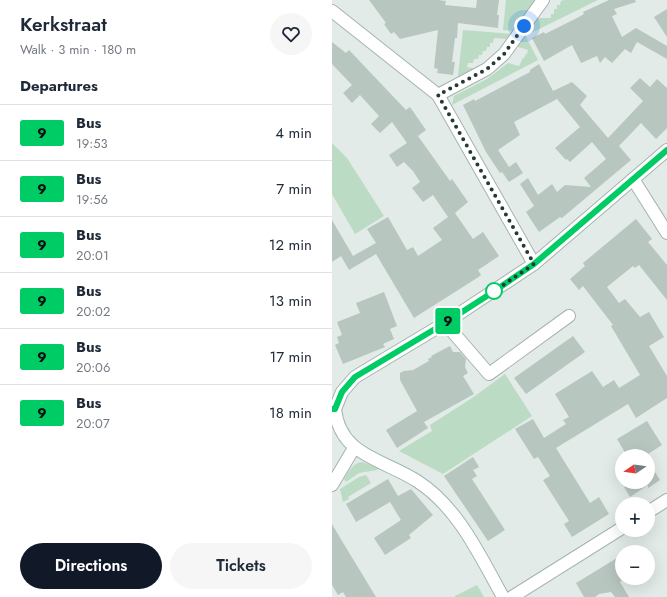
<!DOCTYPE html>
<html lang="en">
<head>
<meta charset="utf-8">
<style>
  body { margin:0; font-family:Jost,sans-serif; background:#f6f6f7; color:#1f2937; height:100vh; display:flex; flex-direction:column; font-size:15px; white-space:nowrap }
  * { box-sizing:border-box; margin:0 }
  p { font-size:13px; color:#747a83 }
  .icon { flex:none; width:22px; height:22px; fill:none; stroke:currentColor; stroke-width:2; stroke-linecap:round; stroke-linejoin:round }
  .map { position:relative; flex:1; overflow:hidden }
  .drawer { display:flex; flex-direction:column; background:#fff; width:332px }
  .drawer>* { flex:none }
  .badge { padding:0 8px; border-radius:3px; font-size:14px; line-height:26px }
  .needle { width:26px; rotate:257deg }
  .buttons { position:absolute; left:283px; top:449px; display:grid; gap:8px }
  .buttons a { display:grid; place-items:center; width:40px; height:40px; border-radius:50%; background:#fff; box-shadow:0 4px 16px #0002; font-size:20px }
  .you { position:absolute; width:20px; height:20px; margin:-10px; border:3px solid #fff; border-radius:50%; background:#1a73e8; box-shadow:0 0 0 6px #1a73e833 }
  .map>.badge { position:absolute; translate:-50% -50%; box-shadow:0 0 0 2px #fff }
  h2 { padding:0 20px; font-size:15px; line-height:36px }
  .round { display:grid; place-items:center; flex:none; width:42px; height:42px; border-radius:21px; background:#f6f6f7 }
  .head { display:flex; align-items:center; justify-content:space-between; height:68px; padding:0 20px }
  h1 { font-size:19px; font-weight:600; line-height:30px }
  .cta { display:flex; gap:8px; margin-top:auto; padding:8px 20px }
  .cta a { flex:1; height:46px; border-radius:24px; background:#111827; color:#fff; font-size:16px; font-weight:600; line-height:46px; text-align:center }
  .cta a+a { background:#f6f6f7; color:#1f2937 }
  ul { padding:0; list-style:none }
  li { display:flex; align-items:center; gap:12px; height:56px; padding:0 20px; border-top:1px solid #e0e1e3 }
  li div { flex:1 }
  li b { display:block; font-size:15px }
  li em { font-style:normal }
  li .badge { min-width:44px; font-weight:700; text-align:center }
  main { display:flex; flex:1; min-height:0 }
  .map>svg:first-child { display:block }
  .green { fill:#bcdbc4 }
  .building { fill:#b8c6c0 }
  .lines { fill:none; stroke-linecap:round; stroke-linejoin:round }
  .street-casing { stroke:#a5b3ae; stroke-width:14 }
  .secondary-casing { stroke:#a1b6ae; stroke-width:14 }
  .street { stroke:#fff; stroke-width:12 }
  .secondary { stroke:#fff; stroke-width:12 }
  .line-casing { stroke:#fff; stroke-width:9 }
  .line { stroke:#0c6; stroke-width:6 }
  .walk { stroke:#233b34; stroke-width:4; stroke-dasharray:0 7.2 }
  .stop-dot { fill:#fff; stroke:#0c6; stroke-width:2 }
</style>
</head>
<body>
<main>
<section class="drawer">
<div class="head"><div><h1>Kerkstraat</h1><p>Walk · 3 min · 180 m</p></div><a class="round"><svg class="icon" aria-label="heart" viewBox="0 0 24 24"><path d="M12 20l-8-8c-3-5 5-10 8-4 3-6 11-1 8 4z"/></svg></a></div>
<h2>Departures</h2>
<ul>
<li><span class="badge" style="background:#0c6;color:#111">9</span><div><b>Bus</b><p>19:53</p></div><em>4 min</em></li>
<li><span class="badge" style="background:#0c6;color:#111">9</span><div><b>Bus</b><p>19:56</p></div><em>7 min</em></li>
<li><span class="badge" style="background:#0c6;color:#111">9</span><div><b>Bus</b><p>20:01</p></div><em>12 min</em></li>
<li><span class="badge" style="background:#0c6;color:#111">9</span><div><b>Bus</b><p>20:02</p></div><em>13 min</em></li>
<li><span class="badge" style="background:#0c6;color:#111">9</span><div><b>Bus</b><p>20:06</p></div><em>17 min</em></li>
<li><span class="badge" style="background:#0c6;color:#111">9</span><div><b>Bus</b><p>20:07</p></div><em>18 min</em></li>
</ul>
<div class="cta"><a>Directions</a><a>Tickets</a></div>
</section>
<div class="map">
<svg width="335" height="597" viewBox="0 0 335 597">
  <rect width="100%" height="100%" fill="#e2ebe7"/>
  <g class="green">
    <polygon points="174,0 205,0 182,31 171,30"/>
    <polygon points="232,0 266,0 197,34 195,30 203,18 219,18 219,14 222,14 222,9 225,9 225,5 228,5 229,1"/>
    <polygon points="131,30 180,34 177,39 162,38 161,43 158,43 158,47 155,47 154,51 151,51 150,55 147,55 146,59 142,59 141,63 136,63 135,67 146,69 128,78 126,76"/>
    <polygon points="192,33 206,60 120,105 122,96 155,79 176,63 187,66 191,58 192,58 194,54 195,54 196,50 183,46"/>
    <polygon points="0,143 15,158 52,216 23,234 0,194"/>
    <polygon points="173,374 200,416 111,474 67,451 100,431 98,425 140,398"/>
    <path d="M30 462 46 468 45 470 27 473 14 482 12 479C18 471 20 463 30 462Z"/>
    <polygon points="34,475 39,483 16,497 17,499 11,502 8,489 27,477"/>
    <polygon points="145,585 152,597 123,597 123,596"/>
  </g>
  <g class="building">
    <polygon points="37,0 106,0 114,1 113,5 144,8 145,0 167,0 165,15 167,15 166,28 126,23 125,38 123,38 120,62 123,62 121,75 105,73 106,69 102,68 106,30 68,39 62,32 59,34 52,24 54,23"/>
    <polygon points="277,0 303,0 304,2 282,9 285,14 280,16 290,37 304,28 335,46 335,59 305,42 299,53 293,49 280,63 273,57 268,63 265,56 249,63 240,45 212,61 200,38 212,32 213,34 245,18 252,14 251,12"/>
    <polygon points="335,9 335,37 322,17"/>
    <polygon points="0,42 14,53 17,50 74,110 78,107 94,130 86,136 118,181 120,179 136,202 123,213 141,239 151,232 167,256 146,270 149,275 145,278 82,318 44,254 17,270 9,256 0,262 0,220 21,256 44,243 35,229 56,217 75,250 81,247 86,256 110,240 101,228 116,217 101,195 91,202 80,188 88,182 81,171 72,162 65,167 57,155 75,143 60,122 48,133 39,124 47,116 28,95 20,103 11,93 20,85 0,64"/>
    <polygon points="207,64 221,91 240,82 255,96 248,105 276,138 311,101 298,88 308,78 318,87 325,79 335,88 335,128 324,139 309,123 287,146 299,160 230,218 228,217 207,232 194,212 202,206 188,184 196,178 206,195 220,184 225,192 233,185 259,187 252,178 274,159 260,142 238,162 235,159 234,160 223,148 248,127 225,99 182,122 188,135 166,150 177,167 184,162 191,173 177,182 170,172 168,173 154,152 131,105 142,99 143,101 198,72 198,70"/>
    <polygon points="304,219 320,239 316,242 335,265 335,300 307,265 303,268 301,266 275,287 287,303 293,299 308,317 317,312 332,337 317,346 335,376 335,398 304,418 296,404 224,448 258,503 267,497 277,514 240,537 232,524 237,521 211,480 218,476 206,457 202,459 183,429 201,419 212,438 234,424 231,420 237,417 223,394 260,371 271,387 282,380 287,388 308,375 279,326 281,325 251,286 247,290 238,279 253,266 251,263"/>
    <polygon points="52,292 65,326 58,329 62,339 51,344 53,347 11,364 3,345 7,343 5,337 10,335 5,322 28,313 24,303"/>
    <polygon points="241,336 253,352 194,394 182,378"/>
    <polygon points="118,346 121,352 128,352 134,359 133,367 136,373 131,376 142,394 92,422 96,428 65,448 54,430 85,411 68,380 68,373 72,371 81,370 97,361 96,359 100,357 99,356"/>
    <polygon points="315,421 330,445 313,456 295,456 285,439"/>
    <polygon points="141,457 147,467 141,470 145,476 140,479 173,530 156,541 112,476"/>
    <polygon points="316,461 328,480 316,488 316,485 298,497 292,487 300,482 316,482"/>
    <polygon points="56,479 66,496 79,489 101,515 77,535 79,538 53,555 42,538 69,520 58,502 24,522 14,504"/>
    <polygon points="0,524 10,541 44,597 14,597 11,592 6,595 0,585"/>
    <polygon points="290,555 290,580 288,582 297,597 283,597 279,592 267,594 263,597 252,597 244,583"/>
  </g>
  <g class="lines">
    <defs>
      <g id="street">
        <polyline points="0,11 106,95 202,264"/>
        <polyline points="106,95 155,69 172,54 211,0"/>
        <polyline points="301,179 335,233"/>
        <polyline points="113,323 157,374 237,316"/>
        <polyline points="3,409 10,392 23,377 113,323 202,264 335,150"/>
        <polyline points="0,485 22,448"/>
        <polyline points="316,512 335,500"/>
        <polyline points="180,597 290,528"/>
      </g>
      <path id="secondary" d="M0 409H3C8 456 51 459 85 481 126 507 148 556 171 597"/>
    </defs>
    <use href="#street" class="street-casing"/>
    <use href="#secondary" class="secondary-casing"/>
    <use href="#street" class="street"/>
    <use href="#secondary" class="secondary"/>
  </g>
  <g class="lines">
    <defs>
      <polyline id="line" points="0,409 3,409 10,392 23,377 113,323 158,294 202,264 335,150"/>
    </defs>
    <use href="#line" class="line-casing"/>
    <use href="#line" class="line"/>
    <polyline class="walk" points="162,291 158,294 202,264 106,95 155,69 172,54 192,26"/>
  </g>
  <circle class="stop-dot" cx="162" cy="291" r="8"/>
</svg>
<div class="buttons">
<a><svg class="needle" viewBox="-14 -14 28 28"><path d="M0-13l5 13h-10z" fill="#e53935"/><path d="M0 13l5-13h-10z" fill="#747a83"/></svg></a>
<a>+</a>
<a>−</a>
</div>
<div class="you" style="left:192px;top:26px"></div>
<b class="badge" style="left:116px;top:321px;background:#0c6;color:#111">9</b>
</div>
</main>
</body>
</html>
